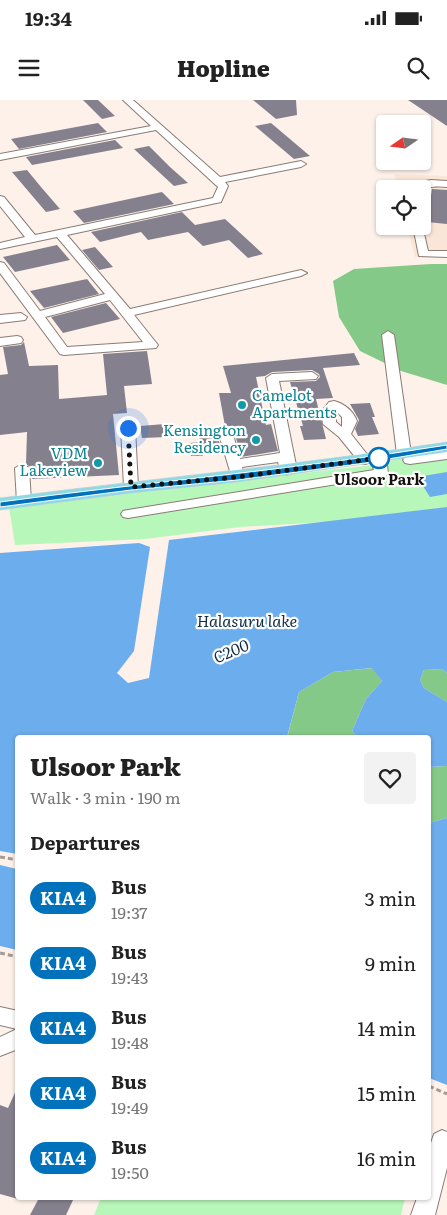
<!DOCTYPE html>
<html lang="en">
<head>
<meta charset="utf-8">
<style>
  body { margin:0; font-family:Literata,serif; background:#f2f2f2; color:#222; height:100vh; display:flex; flex-direction:column; font-size:19px; white-space:nowrap }
  * { box-sizing:border-box; margin:0 }
  p { font-size:16px; color:#767676 }
  .icon { flex:none; width:28px; height:28px; fill:none; stroke:currentColor; stroke-width:2; stroke-linecap:round; stroke-linejoin:round }
  .map { position:relative; flex:1; overflow:hidden }
  .drawer { position:absolute; left:15px; top:635px; width:416px; height:465px; display:flex; flex-direction:column; background:#fff; border-radius:5px; box-shadow:0 1px 4px #0004 }
  .drawer>* { flex:none }
  .badge { padding:0 10px; border-radius:16px; font-size:18px; line-height:32px }
  .needle { width:32px; rotate:256deg }
  .controls { position:absolute; left:376px; top:15px; display:grid; gap:10px }
  .controls a { display:grid; place-items:center; width:55px; height:55px; border-radius:5px; background:#fff; box-shadow:0 1px 4px #0004; font-size:25px }
  .you { position:absolute; width:25px; height:25px; margin:-12px; border:4px solid #fff; border-radius:50%; background:#1a73e8; box-shadow:0 0 0 8px #1a73e833 }
  .map>.badge { position:absolute; translate:-50% -50%; box-shadow:0 0 0 2px #fff }
  h2 { padding:0 15px; font-size:19px; line-height:45px }
  .round { display:grid; place-items:center; flex:none; width:52px; height:52px; border-radius:5px; background:#f2f2f2 }
  .head { display:flex; align-items:center; justify-content:space-between; height:85px; padding:0 15px }
  h1 { font-size:24px; font-weight:800; line-height:38px }
  ul { padding:0; list-style:none }
  li { display:flex; align-items:center; gap:15px; height:65px; padding:0 15px }
  li div { flex:1 }
  li b { display:block; font-size:19px }
  li em { font-style:normal }
  li .badge { min-width:55px; font-weight:700; text-align:center }
  .status { display:flex; justify-content:space-between; align-items:center; height:35px; padding:0 25px; background:#fff; direction:ltr }
  .status svg { height:14px; fill:currentColor }
  header { display:flex; justify-content:space-between; align-items:center; height:65px; padding:0 15px; background:#fff; font-size:22px; font-weight:800 }
  .map>svg:first-child { display:block }
  .commercial { fill:#f9e6d6 }
  .green { fill:#b8f7ba }
  .forest { fill:#84c987 }
  .water { fill:#6caded }
  .building { fill:#85808d }
  .lines { fill:none; stroke-linecap:round; stroke-linejoin:round }
  .minor-casing { stroke:#8a7c75; stroke-width:2 }
  .major-casing { stroke:#d5d4d4; stroke-width:1 }
  .path { stroke:#a39a95; stroke-width:3; stroke-dasharray:5 3; stroke-linecap:butt }
  .minor { fill:#fff; fill-rule:evenodd }
  .major { fill:#8ed9e6; fill-rule:evenodd }
  .line { fill:#0072bc; stroke:#fff }
  .walk { stroke:#16110e; stroke-width:5; stroke-dasharray:0 9 }
  .culture-dot { fill:#0f9aa8; stroke:#fff; stroke-width:2 }
  .stop-dot { fill:#fff; stroke:#0072bc; stroke-width:2.5 }
  .labels { text-anchor:middle; stroke-width:4.5; stroke-linejoin:round; paint-order:stroke }
  .culture-label { font-size:15px; fill:#0d838f; stroke:#fff; text-anchor:end }
  .stop-label { font-size:15px; font-weight:bold; fill:#16110e; stroke:#fff }
  .water-label { font-size:16px; font-style:italic; fill:#112c46; stroke:#fff }
</style>
</head>
<body>
<div class="status"><b>19:34</b><svg viewBox="0 0 49 12"><path d="M0 12V9h3v3zM5 12V6h3v6zM10 12V3h3v9zM15 12V0h3v12zM26 1h20v11H26zM47 4h2v5h-2z"/></svg></div>
<header><svg class="icon" aria-label="menu" viewBox="0 0 24 24"><path d="M4 6h16M4 12h16M4 18h16"/></svg>Hopline<svg class="icon" aria-label="search" viewBox="0 0 24 24"><circle cx="10" cy="10" r="6"/><path d="M15 15l6 6"/></svg></header>
<div class="map">
<svg width="447" height="1115" viewBox="0 0 447 1115">
  <rect width="100%" height="100%" fill="#fdf1ea"/>
  <polygon class="commercial" points="394,74 447,76 447,158 415,157 407,126 422,126 422,89 398,89"/>
  <g class="green">
    <polygon points="447,350 447,407 342,421 240,427 145,439 15,445 9,407 382,364 394,360"/>
    <polygon points="101,1098 405,1098 401,1115 94,1115"/>
  </g>
  <g class="forest">
    <polygon points="431,164 447,164 447,285 401,271 360,251 339,217 333,181 354,169"/>
    <polygon points="373,568 382,581 366,599 352,631 357,637 287,638 299,592 333,572"/>
    <polygon points="442,569 447,573 447,602 424,588 420,580 424,570"/>
    <polygon points="447,666 447,718 429,723 429,667"/>
  </g>
  <g class="water">
    <polygon points="447,372 447,394 430,397 417,377"/>
    <polygon points="447,407 447,573 442,569 424,570 420,580 424,588 447,602 447,666 429,667 429,638 357,637 352,631 366,599 382,581 372,568 333,572 299,592 287,637 18,638 17,754 0,751 0,453 139,443 150,447 134,551 117,573 128,583 149,578 169,440"/>
    <polygon points="447,718 447,985 429,978 429,723"/>
    <polygon points="0,765 17,769 17,850 0,846"/>
  </g>
  <g class="building">
    <polygon points="83,0 98,0 115,16 102,19"/>
    <polygon points="253,0 296,0 297,15 276,19"/>
    <polygon points="408,0 447,0 447,26"/>
    <polygon points="98,23 107,32 19,49 11,39"/>
    <polygon points="271,23 310,56 294,59 255,26"/>
    <polygon points="115,40 123,48 32,65 26,57"/>
    <polygon points="149,46 170,67 188,83 174,86 134,49"/>
    <polygon points="27,70 41,87 60,109 46,112 12,72"/>
    <polygon points="432,89 447,90 447,124 427,122"/>
    <polygon points="162,92 174,104 84,123 73,111"/>
    <polygon points="182,112 195,125 225,119 263,154 248,158 229,140 203,146 188,132 148,140 141,132 100,142 91,132"/>
    <polygon points="57,145 70,160 15,172 3,157"/>
    <polygon points="95,147 113,167 99,170 82,150"/>
    <polygon points="87,179 99,194 44,208 30,191"/>
    <polygon points="106,203 120,219 63,233 51,217"/>
    <polygon points="24,242 29,266 58,265 59,299 107,295 103,254 147,251 152,284 124,286 127,313 113,314 119,375 32,379 31,368 26,364 27,332 0,335 0,275 8,274 3,247 21,245"/>
    <polygon points="354,253 360,265 323,268 333,298 316,299 326,339 304,340 300,326 303,326 290,282 316,281 320,277 319,274 312,270 272,272 265,276 256,277 266,325 271,324 278,351 241,357 234,330 230,326 225,326 219,293 231,293 223,266"/>
    <polygon points="370,303 375,317 372,317 379,334 358,336 355,329 359,320 350,304"/>
    <polygon points="165,324 167,337 142,338 140,326"/>
    <polygon points="216,332 222,351 202,352 203,356 191,356 190,343 200,342 199,333"/>
    <polygon points="18,986 18,1099 0,1094 0,1005 8,1008"/>
    <polygon points="39,1098 74,1098 66,1115 30,1115"/>
  </g>
  <g class="lines">
    <defs>
      <g id="minor">
        <path d="M123 0H133L220 77 301 61 306 64 301 67 225 82 228 86 221 102 67 135 130 209 301 170 307 173 301 176 134 215 158 245 156 248 64 255 60 254 0 173V162L4 163 40 211 105 194 57 137 0 149V143L25 137 0 106V96L4 97 35 135 213 98 218 87 156 30 0 60V54L151 26ZM110 200 143 242 67 247 45 217Z"/>
        <path d="M431 80 447 81V87C433 85 424 89 412 89L420 82Z"/>
        <polygon points="422,125 428,151 447,151 447,157 419,156 413,126"/>
        <polygon points="21,213 27,217 25,220 0,223 0,215"/>
        <polygon points="388,231 394,235 411,354 409,356 447,351 447,359 410,364 405,363 403,360 405,358 399,357 397,354 382,235"/>
        <polygon points="17,236 21,237 23,240 21,243 0,246 0,238"/>
        <path d="M312 272 318 276 316 279 279 281 297 370C293 375 288 375 282 374L278 362 242 367 244 375 242 378H232L218 331 220 328H230L232 331 240 359 280 353 266 278 272 274Z"/>
        <path d="M334 301C345 304 353 311 357 321L351 334 370 358 376 355 381 356 387 365 388 373 386 376 128 418 123 417 121 414 123 411 128 410 374 370 371 362 365 364 360 363 339 337 323 324 321 312 329 302ZM336 311 342 317V327L336 322Z"/>
        <polygon points="128,324 135,328 138,387 131,391 124,387 121,328"/>
        <polygon points="22,364 29,368 31,402 29,405 19,405 17,402 15,368"/>
        <polygon points="0,907 18,911 18,949 0,956 0,937 17,929 0,925"/>
        <polygon points="442,1030 447,1032 447,1068 435,1115 411,1115 417,1098 429,1098 429,1049 434,1034"/>
      </g>
      <path id="major" d="M447 342V352L237 382 131 393 0 410V398C149 379 298 365 447 342Z"/>
    </defs>
    <use href="#minor" class="minor-casing"/>
    <use href="#major" class="major-casing"/>
    <g class="path">
      <polyline points="0,757 18,760"/>
      <polyline points="0,853 18,857"/>
      <polyline points="429,986 447,994"/>
    </g>
    <use href="#minor" class="minor"/>
    <use href="#major" class="major"/>
  </g>
  <path class="line" d="M447 345V349L365 363 237 380 131 390 0 407V402C149 382 299 369 447 345Z"/>
  <g class="lines">
    <polyline class="walk" points="128,328 131,387 237,377 379,358"/>
  </g>
  <g class="culture-dot">
    <circle cx="242" cy="305" r="5"/>
    <circle cx="256" cy="340" r="5"/>
    <circle cx="98" cy="363" r="5"/>
  </g>
  <circle class="stop-dot" cx="379" cy="358" r="10"/>
  <g class="labels">
    <g class="culture-label">
      <text x="252" y="301" text-anchor="start">Camelot<tspan x="252" dy="17">Apartments</tspan></text>
      <text x="246" y="336">Kensington<tspan x="246" dy="17">Residency</tspan></text>
      <text x="88" y="359">VDM<tspan x="88" dy="17">Lakeview</tspan></text>
    </g>
    <g class="stop-label">
      <text x="379" y="385">Ulsoor Park</text>
    </g>
    <g class="water-label">
      <text x="247" y="527">Halasuru lake</text>
      <text transform="translate(231 551) rotate(-23)" y="6">C200</text>
    </g>
  </g>
</svg>
<div class="controls">
<a><svg class="needle" viewBox="-14 -14 28 28"><path d="M0-13l5 13h-10z" fill="#e53935"/><path d="M0 13l5-13h-10z" fill="#767676"/></svg></a>
<a><svg class="icon" aria-label="locate" viewBox="0 0 24 24"><circle cx="12" cy="12" r="6"/><path d="M12 2v4M12 18v4M2 12h4M18 12h4"/></svg></a>
</div>
<div class="you" style="left:128px;top:328px"></div>
<section class="drawer">
<div class="head"><div><h1>Ulsoor Park</h1><p>Walk · 3 min · 190 m</p></div><a class="round"><svg class="icon" aria-label="heart" viewBox="0 0 24 24"><path d="M12 20l-8-8c-3-5 5-10 8-4 3-6 11-1 8 4z"/></svg></a></div>
<h2>Departures</h2>
<ul>
<li><span class="badge" style="background:#0072bc;color:#fff">KIA4</span><div><b>Bus</b><p>19:37</p></div><em>3 min</em></li>
<li><span class="badge" style="background:#0072bc;color:#fff">KIA4</span><div><b>Bus</b><p>19:43</p></div><em>9 min</em></li>
<li><span class="badge" style="background:#0072bc;color:#fff">KIA4</span><div><b>Bus</b><p>19:48</p></div><em>14 min</em></li>
<li><span class="badge" style="background:#0072bc;color:#fff">KIA4</span><div><b>Bus</b><p>19:49</p></div><em>15 min</em></li>
<li><span class="badge" style="background:#0072bc;color:#fff">KIA4</span><div><b>Bus</b><p>19:50</p></div><em>16 min</em></li>
</ul>
</section>
</div>
</body>
</html>
